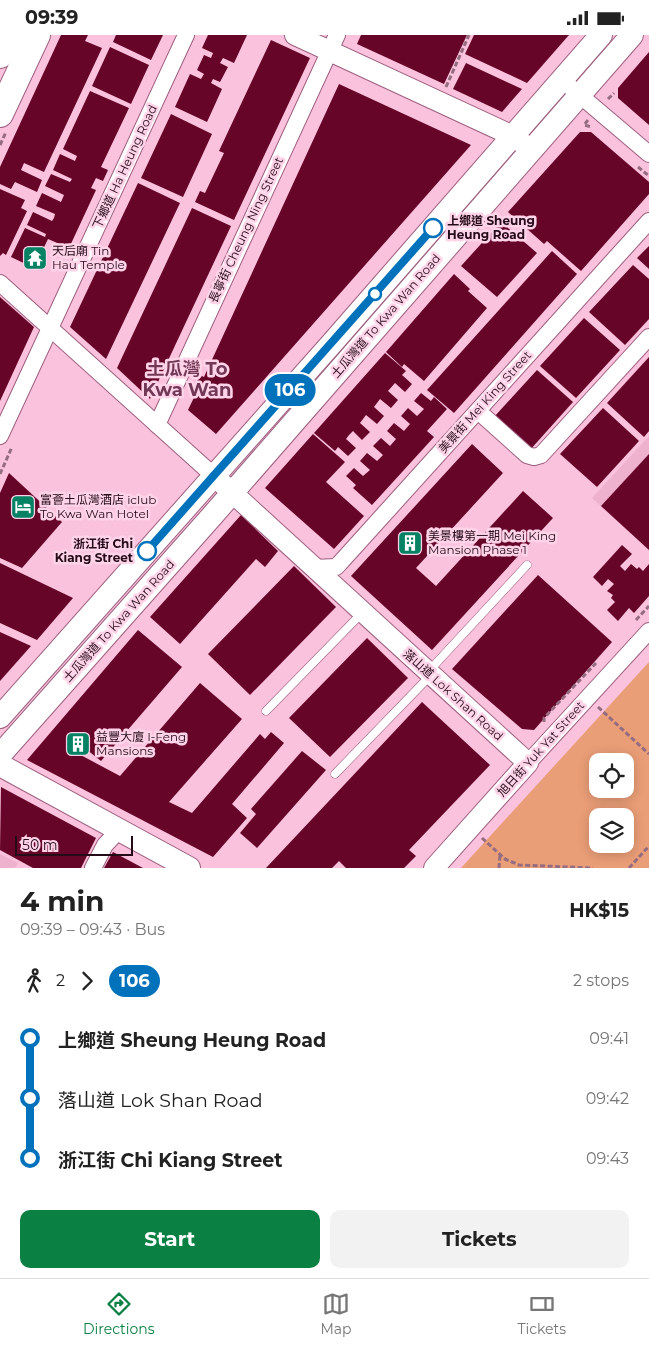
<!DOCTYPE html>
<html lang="en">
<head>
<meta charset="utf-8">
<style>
  body { margin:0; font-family:Montserrat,"Noto Sans TC",sans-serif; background:#f2f2f2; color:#222; height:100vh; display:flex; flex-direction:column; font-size:19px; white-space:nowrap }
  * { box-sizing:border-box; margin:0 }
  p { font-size:16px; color:#767676 }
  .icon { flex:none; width:28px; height:28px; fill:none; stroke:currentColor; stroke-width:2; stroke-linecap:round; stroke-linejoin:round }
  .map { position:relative; height:833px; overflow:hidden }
  .drawer { display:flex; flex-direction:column; background:#fff; flex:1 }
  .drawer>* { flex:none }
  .badge { padding:0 10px; border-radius:16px; font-size:18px; line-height:32px }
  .fabs { position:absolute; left:589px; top:718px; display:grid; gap:10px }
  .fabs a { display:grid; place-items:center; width:45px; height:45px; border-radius:10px; background:#fff; box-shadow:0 2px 12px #0003; font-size:25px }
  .scale { position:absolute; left:15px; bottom:12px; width:118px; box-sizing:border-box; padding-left:5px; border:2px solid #230b18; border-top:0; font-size:14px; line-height:18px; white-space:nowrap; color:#230b18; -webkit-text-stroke:4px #ffd4e8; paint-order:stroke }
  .map>.badge { position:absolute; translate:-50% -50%; box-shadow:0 0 0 2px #fff }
  .legs { display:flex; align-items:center; gap:8px; height:55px; padding:0 20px; font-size:16px }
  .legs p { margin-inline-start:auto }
  .summary { display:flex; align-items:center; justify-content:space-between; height:85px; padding:0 20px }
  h1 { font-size:28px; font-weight:700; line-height:38px }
  .cta { display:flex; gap:10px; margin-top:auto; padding:10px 20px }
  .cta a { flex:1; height:58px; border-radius:10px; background:#0b8043; color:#fff; font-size:20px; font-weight:700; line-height:58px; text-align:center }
  .cta a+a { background:#f2f2f2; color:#222 }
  ul { padding:0 20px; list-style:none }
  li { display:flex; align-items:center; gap:18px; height:60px; font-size:19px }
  li i { display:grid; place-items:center; width:8px; height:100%; margin:0 6px; background:currentColor }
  li i::after { content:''; width:12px; height:12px; margin:-6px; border:4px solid; border-radius:50%; background:#fff }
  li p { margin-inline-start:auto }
  li:first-child i { background:linear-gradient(#0000 50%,currentColor 0) }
  li:last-child i { background:linear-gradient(currentColor 50%,#0000 0) }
  .status { display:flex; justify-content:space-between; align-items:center; height:35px; padding:0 25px; background:#fff; direction:ltr }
  .status svg { height:14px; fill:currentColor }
  .menu { display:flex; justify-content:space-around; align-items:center; height:70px; border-top:1px solid #e0e0e0; background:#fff; font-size:14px; color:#767676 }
  .menu a { display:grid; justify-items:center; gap:2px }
  .menu .current { color:#0b8043 }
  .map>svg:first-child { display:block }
  .built { fill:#eeb2ce }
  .green { fill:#ea9e77; fill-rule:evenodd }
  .building { fill:#660528 }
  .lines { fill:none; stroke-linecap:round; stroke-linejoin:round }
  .service-casing { stroke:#9d5f7f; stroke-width:9 }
  .minor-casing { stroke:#9d5f7f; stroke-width:18 }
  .tertiary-casing { stroke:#9d5f7f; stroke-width:22 }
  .secondary-casing { stroke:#9d5f7f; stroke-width:24 }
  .trunk-casing { stroke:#9d5f7f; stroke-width:28 }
  .path { stroke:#956c80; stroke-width:3; stroke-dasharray:5 2.5; stroke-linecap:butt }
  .service { stroke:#fff; stroke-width:8 }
  .minor { stroke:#fff; stroke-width:16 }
  .tertiary { stroke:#fff; stroke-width:20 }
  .secondary { stroke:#fff; stroke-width:22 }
  .trunk { stroke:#fff; stroke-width:26 }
  .line-1-casing { stroke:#fff; stroke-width:11 }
  .line-1 { stroke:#0072bc; stroke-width:8 }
  .stop-1-dot { fill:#fff; stroke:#0072bc; stroke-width:2.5 }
  .labels { text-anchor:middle; stroke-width:5; stroke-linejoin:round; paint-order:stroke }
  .street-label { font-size:12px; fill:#230b18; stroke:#ffd4e8 }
  .stop-label { font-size:12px; font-weight:bold; fill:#230b18; stroke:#ffd4e8; text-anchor:start }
  .poi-label { font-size:12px; fill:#230b18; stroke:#ffd4e8; text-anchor:start }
  .district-label { font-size:18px; font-weight:bold; fill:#723857; stroke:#ffd4e8 }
</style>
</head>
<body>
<div class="status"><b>09:39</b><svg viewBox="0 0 49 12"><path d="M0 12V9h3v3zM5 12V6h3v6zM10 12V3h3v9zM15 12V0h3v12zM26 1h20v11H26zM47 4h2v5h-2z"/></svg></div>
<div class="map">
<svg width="649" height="833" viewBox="0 0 649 833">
  <rect width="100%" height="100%" fill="#fac2dd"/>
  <g class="built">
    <polygon points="649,401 649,515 592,463"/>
    <polygon points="0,819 18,828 15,833 0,833"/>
  </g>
  <path class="green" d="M649 627V833H461ZM625 726V754H598V726ZM598 781H625V809H598Z"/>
  <g class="building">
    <polygon points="61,0 88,0 85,6 102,13 44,137 24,128 21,135 42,145 37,157 15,147 11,154 0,149 0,132"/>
    <polygon points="116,0 163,0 151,25 113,7"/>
    <polygon points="208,0 247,0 234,28 223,23 220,28 228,32 220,47 213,44 211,48 222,54 207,87 175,72 190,39 201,44 204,39 197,35 204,20 211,23 213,18 202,13"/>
    <polygon points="361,0 467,0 444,49 357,9"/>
    <polygon points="474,0 569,0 527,48 465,19"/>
    <polygon points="271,5 310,23 234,185 195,167 200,156 205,158 224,118 219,116"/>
    <polygon points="110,12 149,30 131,69 92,51"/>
    <polygon points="649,17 649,90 618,63 618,53"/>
    <polygon points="466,28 522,54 502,77 453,54"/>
    <polygon points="339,49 471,110 216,399 188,375 199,352 195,348 202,341 204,342"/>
    <polygon points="90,56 129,73 101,132 108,135 103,146 96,143 91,153 96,155 69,213 48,204 34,233 11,222 25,193 45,202 46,199 27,190 33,177 52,186 54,183 55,179 36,171 42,158 61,167 64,160 45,151 51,139 70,147 72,144 53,135 60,119 75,126 77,121 63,114"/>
    <polygon points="171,79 212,99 183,162 141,143"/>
    <polygon points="580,97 591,97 649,147 649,159 581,236 547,206 544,209 508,177"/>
    <polygon points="138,148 180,168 106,324 70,292"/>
    <polygon points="0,154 25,165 21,173 27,176 6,220 3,218 0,221"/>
    <polygon points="192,173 231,191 150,364 117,333"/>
    <polygon points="501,187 537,218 497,262 461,231"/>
    <polygon points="649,211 649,234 637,223"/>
    <polygon points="552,216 577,239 454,378 427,355"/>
    <polygon points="633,230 649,244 649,284 625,310 589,277"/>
    <polygon points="454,239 470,254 468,256 487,273 424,346 404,329 402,332 386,317"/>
    <polygon points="0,262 34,292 0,366"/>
    <polygon points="584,283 620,315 576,363 540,331"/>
    <polygon points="385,318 406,336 402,340 412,349 405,357 395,348 388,356 398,365 391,373 380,364 374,372 384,381 377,389 366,380 360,388 370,397 362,405 353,396 349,400 346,404 356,413 348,421 338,412 335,416 314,398"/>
    <polygon points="649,322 649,396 644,402 607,368"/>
    <polygon points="537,335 573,367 530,415 494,382"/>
    <polygon points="421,358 431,366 434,362 447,374 427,396 434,402 372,470 353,453 356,450 346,441 354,433 363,441 370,435 360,426 367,418 377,426 383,420 373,411 381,403 390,411 396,404 387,396 394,388 404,396 410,389 401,381 408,373 417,381 424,374 414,366"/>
    <polygon points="603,373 639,406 597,452 560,419"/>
    <polygon points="313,399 345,427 326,447 364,481 334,514 265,453"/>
    <polygon points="472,409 503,438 416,533 436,551 523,456 553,483 432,615 351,541"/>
    <polygon points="649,419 649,515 601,471"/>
    <polygon points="9,438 62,487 22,533 0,523 0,458"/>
    <polygon points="241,480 278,516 265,532 256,524 180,609 150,582"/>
    <polygon points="622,510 632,519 620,531 625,536 631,529 637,534 639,532 643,536 649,529 649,561 634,578 629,573 618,586 607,575 615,567 611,563 613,560 607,556 614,549 608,544 602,551 593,542"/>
    <polygon points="0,528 73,563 37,605 0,588"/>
    <polygon points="294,531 336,572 250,660 208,619"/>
    <polygon points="538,540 612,607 534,695 522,694 452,634"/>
    <polygon points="138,595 182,632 101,726 81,710 75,717 120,741 200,648 242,684 169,767 192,778 260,699 265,704 271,697 284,708 232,769 247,783 213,822 27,725"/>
    <polygon points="0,597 31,611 0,646"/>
    <polygon points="367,603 408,643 330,722 289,683"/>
    <polygon points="422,667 490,730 409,815 416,821 404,833 346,833 339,826 332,833 266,833"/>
    <polygon points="302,716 326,735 257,813 240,798 256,779 251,774"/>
    <polygon points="1,752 96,803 81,833 33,833 0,815"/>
    <polygon points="113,817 143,833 104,833"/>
  </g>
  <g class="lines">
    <defs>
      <g id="service">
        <polyline points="428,637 527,530"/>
        <polyline points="266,676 362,578"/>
        <polyline points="335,739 431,640"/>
      </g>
      <g id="minor">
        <polyline points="562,45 649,119"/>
        <polyline points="0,248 214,441"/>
        <polyline points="478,376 527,420 534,422 541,420 649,302"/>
        <polyline points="157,390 337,0"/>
        <polyline points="0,401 186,0"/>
        <polyline points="314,533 336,532 340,528 649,186"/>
        <polyline points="528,728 649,596"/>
        <polyline points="93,833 105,810 119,795"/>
      </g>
      <g id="tertiary">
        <polyline points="295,0 513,101 525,110"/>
        <polyline points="214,441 528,728 434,833"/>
      </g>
      <g id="secondary">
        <polyline points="0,682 333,307 601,0"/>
        <polyline points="0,720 212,481 632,0"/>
        <polyline points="0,730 189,833"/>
      </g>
      <g id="trunk">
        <polyline points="0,20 10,0"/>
        <polyline points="0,79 37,0"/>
      </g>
    </defs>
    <use href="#service" class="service-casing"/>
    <use href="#minor" class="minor-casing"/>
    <use href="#tertiary" class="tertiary-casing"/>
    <use href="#secondary" class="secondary-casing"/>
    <use href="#trunk" class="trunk-casing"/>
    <g class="path">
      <polyline points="446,52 469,0"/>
      <polyline points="608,64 614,58"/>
      <polyline points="588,85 584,90 592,92"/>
      <polyline points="0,110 6,97"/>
      <polyline points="638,132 649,141"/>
      <polyline points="0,439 12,412"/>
      <polyline points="636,585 649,571"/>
      <polyline points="598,672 649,719"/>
      <polyline points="544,687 544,683 596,628"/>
      <polyline points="482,803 505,824 519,830 593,833"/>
      <polyline points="499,833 500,819"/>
      <polyline points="629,833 649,811"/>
    </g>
    <use href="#service" class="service"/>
    <use href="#minor" class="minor"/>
    <use href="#tertiary" class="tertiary"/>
    <use href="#secondary" class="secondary"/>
    <use href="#trunk" class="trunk"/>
  </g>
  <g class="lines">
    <defs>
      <polyline id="line-1" points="147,516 433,193"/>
    </defs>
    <use href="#line-1" class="line-1-casing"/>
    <use href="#line-1" class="line-1"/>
  </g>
  <defs>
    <symbol id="temple-square" viewBox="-11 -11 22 22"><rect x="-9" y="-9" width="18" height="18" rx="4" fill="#048263" stroke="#ffd4e8"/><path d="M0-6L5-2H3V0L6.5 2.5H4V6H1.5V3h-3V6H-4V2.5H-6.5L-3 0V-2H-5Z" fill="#fff"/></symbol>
    <symbol id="hotel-square" viewBox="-11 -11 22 22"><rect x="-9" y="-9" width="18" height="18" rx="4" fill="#048263" stroke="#ffd4e8"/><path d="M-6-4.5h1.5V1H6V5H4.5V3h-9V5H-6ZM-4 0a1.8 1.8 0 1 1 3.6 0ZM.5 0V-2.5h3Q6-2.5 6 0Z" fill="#fff"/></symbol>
    <symbol id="building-square" viewBox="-11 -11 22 22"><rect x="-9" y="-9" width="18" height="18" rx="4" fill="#048263" stroke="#ffd4e8"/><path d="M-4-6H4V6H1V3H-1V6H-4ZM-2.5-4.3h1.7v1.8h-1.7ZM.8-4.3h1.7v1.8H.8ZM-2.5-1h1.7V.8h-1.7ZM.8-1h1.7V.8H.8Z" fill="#fff"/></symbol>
  </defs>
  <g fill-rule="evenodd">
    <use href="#temple-square" x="21" y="209" width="28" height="28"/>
    <use href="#hotel-square" x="9" y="458" width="28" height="28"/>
    <use href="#building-square" x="396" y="494" width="28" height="28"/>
    <use href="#building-square" x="64" y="695" width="28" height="28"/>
  </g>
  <g class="stop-1-dot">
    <circle cx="433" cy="193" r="9"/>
    <circle cx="375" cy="259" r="6"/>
    <circle cx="147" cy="516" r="9"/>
  </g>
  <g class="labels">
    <g class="street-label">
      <text transform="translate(125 132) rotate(-65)" y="4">下鄉道 Ha Heung Road</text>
      <text transform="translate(246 195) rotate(-65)" y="4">長寧街 Cheung Ning Street</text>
      <text transform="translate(386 281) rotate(-49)" y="4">土瓜灣道 To Kwa Wan Road</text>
      <text transform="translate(485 367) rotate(-48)" y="4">美景街 Mei King Street</text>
      <text transform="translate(119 586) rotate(-48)" y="4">土瓜灣道 To Kwa Wan Road</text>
      <text transform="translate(453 660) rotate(42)" y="4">落山道 Lok Shan Road</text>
      <text transform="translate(541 714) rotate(-48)" y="4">旭日街 Yuk Yat Street</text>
    </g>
    <g class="stop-label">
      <text x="447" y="190">上鄉道 Sheung<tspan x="447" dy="14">Heung Road</tspan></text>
      <text x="133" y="513" text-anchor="end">浙江街 Chi<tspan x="133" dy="14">Kiang Street</tspan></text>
    </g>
    <g class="poi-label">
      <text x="52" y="220">天后廟 Tin<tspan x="52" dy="14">Hau Temple</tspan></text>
      <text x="40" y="469">富薈土瓜灣酒店 iclub<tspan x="40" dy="14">To Kwa Wan Hotel</tspan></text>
      <text x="428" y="505">美景樓第一期 Mei King<tspan x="428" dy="14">Mansion Phase 1</tspan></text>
      <text x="96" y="706">益豐大廈 I-Feng<tspan x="96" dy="14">Mansions</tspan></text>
    </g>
    <g class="district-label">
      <text x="187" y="340">土瓜灣 To<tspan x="187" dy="21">Kwa Wan</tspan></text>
    </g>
  </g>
</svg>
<div class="fabs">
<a><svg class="icon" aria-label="locate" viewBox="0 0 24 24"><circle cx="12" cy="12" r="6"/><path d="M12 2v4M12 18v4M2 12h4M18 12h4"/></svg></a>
<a><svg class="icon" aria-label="layers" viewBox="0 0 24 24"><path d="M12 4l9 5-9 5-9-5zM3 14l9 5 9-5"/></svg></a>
</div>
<div class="scale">50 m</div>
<b class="badge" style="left:290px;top:355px;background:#0072bc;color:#fff">106</b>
</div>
<section class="drawer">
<div class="summary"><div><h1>4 min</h1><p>09:39 – 09:43 · Bus</p></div><b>HK$15</b></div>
<div class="legs"><svg class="icon" aria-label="walk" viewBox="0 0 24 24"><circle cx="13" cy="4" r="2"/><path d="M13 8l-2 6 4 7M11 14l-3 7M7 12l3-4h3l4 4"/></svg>2<svg class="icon" aria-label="forward" viewBox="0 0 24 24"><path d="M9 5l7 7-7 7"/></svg><b class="badge" style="background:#0072bc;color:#fff">106</b><p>2 stops</p></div>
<ul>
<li><i style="color:#0072bc"></i><b>上鄉道 Sheung Heung Road</b><p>09:41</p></li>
<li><i style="color:#0072bc"></i><span>落山道 Lok Shan Road</span><p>09:42</p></li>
<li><i style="color:#0072bc"></i><b>浙江街 Chi Kiang Street</b><p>09:43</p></li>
</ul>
<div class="cta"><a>Start</a><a>Tickets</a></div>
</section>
<nav class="menu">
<a class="current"><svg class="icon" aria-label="directions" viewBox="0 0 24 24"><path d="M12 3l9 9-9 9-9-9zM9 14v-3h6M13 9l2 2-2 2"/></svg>Directions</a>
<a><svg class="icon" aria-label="map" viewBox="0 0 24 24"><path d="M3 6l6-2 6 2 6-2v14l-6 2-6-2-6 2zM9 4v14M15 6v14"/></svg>Map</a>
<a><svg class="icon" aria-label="tickets" viewBox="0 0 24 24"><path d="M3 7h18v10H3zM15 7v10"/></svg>Tickets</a>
</nav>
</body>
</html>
